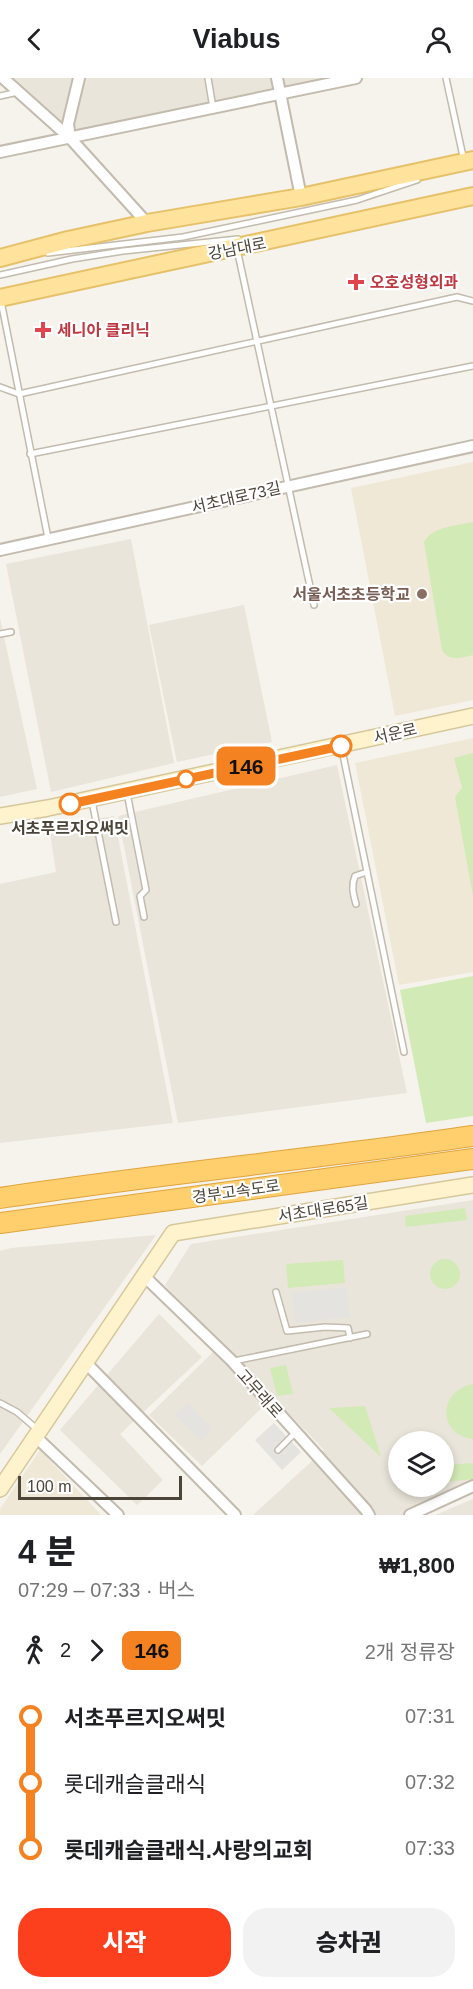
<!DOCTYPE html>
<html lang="ko">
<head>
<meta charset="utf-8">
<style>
  body { margin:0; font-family:Arial,"Noto Sans KR",sans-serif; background:#f2f2f2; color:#202124; height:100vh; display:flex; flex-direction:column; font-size:22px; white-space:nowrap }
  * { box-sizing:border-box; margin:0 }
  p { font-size:20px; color:#757577 }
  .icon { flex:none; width:33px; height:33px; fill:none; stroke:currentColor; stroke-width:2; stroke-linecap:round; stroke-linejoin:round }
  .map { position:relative; height:1437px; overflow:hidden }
  .side { display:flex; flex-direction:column; background:#fff; flex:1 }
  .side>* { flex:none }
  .badge { padding:0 12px; border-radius:9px; font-size:21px; line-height:39px }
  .fabs { position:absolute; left:388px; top:1353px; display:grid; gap:12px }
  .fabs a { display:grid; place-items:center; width:66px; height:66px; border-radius:50%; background:#fff; box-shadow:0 3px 9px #0003; font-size:30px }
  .scale { position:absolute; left:18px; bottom:15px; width:164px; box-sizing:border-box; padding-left:6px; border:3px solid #4b4439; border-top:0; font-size:16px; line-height:21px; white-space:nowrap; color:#4b4439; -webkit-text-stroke:4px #fff; paint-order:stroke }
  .map>.badge { position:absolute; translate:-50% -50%; box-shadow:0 0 0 3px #fff }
  .legs { display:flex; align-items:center; gap:9px; height:66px; padding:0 18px; font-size:20px }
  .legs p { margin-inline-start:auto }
  .headline { display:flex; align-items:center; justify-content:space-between; height:102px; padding:0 18px }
  h1 { font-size:33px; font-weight:800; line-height:45px }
  .button { display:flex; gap:12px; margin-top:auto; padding:12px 18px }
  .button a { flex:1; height:69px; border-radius:24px; background:#fc3f1d; color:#fff; font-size:24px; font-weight:800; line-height:69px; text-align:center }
  .button a+a { background:#f2f2f2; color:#202124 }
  ul { padding:0 18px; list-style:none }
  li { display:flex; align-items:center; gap:21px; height:66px; font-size:22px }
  li i { display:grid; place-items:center; width:9px; height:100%; margin:0 8px; background:currentColor }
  li i::after { content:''; width:15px; height:15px; margin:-8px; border:4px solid; border-radius:50%; background:#fff }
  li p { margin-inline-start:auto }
  li:first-child i { background:linear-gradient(#0000 50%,currentColor 0) }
  li:last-child i { background:linear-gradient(currentColor 50%,#0000 0) }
  header { display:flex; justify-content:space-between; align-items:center; height:78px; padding:0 18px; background:#fff; font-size:27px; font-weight:800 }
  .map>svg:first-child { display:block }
  .residential { fill:#eae5da; fill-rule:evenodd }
  .education { fill:#efe8d6 }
  .green { fill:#d2eab5 }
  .parking { fill:#e5e3e0 }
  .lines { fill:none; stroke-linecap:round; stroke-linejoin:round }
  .lane-casing { stroke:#c2bbae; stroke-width:8 }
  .street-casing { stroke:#c2bbae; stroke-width:14 }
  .secondary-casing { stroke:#d6c79b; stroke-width:18 }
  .primary-casing { stroke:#e6c16a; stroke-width:20 }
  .highway-casing { stroke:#e0a43c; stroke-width:22 }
  .lane { stroke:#fff; stroke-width:5 }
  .street { stroke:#fff; stroke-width:10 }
  .secondary { stroke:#fff3cd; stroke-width:15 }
  .primary { stroke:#ffe39c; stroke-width:16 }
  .highway { stroke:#ffcf6e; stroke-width:20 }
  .line-1-casing { stroke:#fff; stroke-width:14 }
  .line-1 { stroke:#f58220; stroke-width:9 }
  .health-dot { fill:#e0444e; stroke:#fff; stroke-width:2 }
  .education-dot { fill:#8d6e63; stroke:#fff; stroke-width:2 }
  .stop-1-dot { fill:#fff; stroke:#f58220; stroke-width:3 }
  .labels { text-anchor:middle; stroke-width:4.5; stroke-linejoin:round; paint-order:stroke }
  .street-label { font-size:16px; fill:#4b4439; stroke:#fff }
  .health-label { font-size:16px; font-weight:bold; fill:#be3a42; stroke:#fff; text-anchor:start }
  .education-label { font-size:16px; font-weight:bold; fill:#785e54; stroke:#fff; text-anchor:end }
  .stop-label { font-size:16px; font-weight:bold; fill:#4b4439; stroke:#fff }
</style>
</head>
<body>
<header><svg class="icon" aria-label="back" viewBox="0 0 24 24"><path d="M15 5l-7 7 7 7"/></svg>Viabus<svg class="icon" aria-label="person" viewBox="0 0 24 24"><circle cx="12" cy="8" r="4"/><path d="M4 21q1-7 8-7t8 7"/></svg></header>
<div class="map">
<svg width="473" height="1437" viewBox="0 0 473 1437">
  <rect width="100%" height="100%" fill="#f6f3ec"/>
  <g class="residential">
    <polygon points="0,0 360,0 69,65"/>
    <polygon points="131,461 174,685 51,714 6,486"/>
    <polygon points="244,527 272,664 177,684 149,547"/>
    <polygon points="0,540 37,711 0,719"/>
    <polygon points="337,687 407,1015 178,1045 118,738"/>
    <polygon points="114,738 173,1045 0,1065 0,806 56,794 49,748"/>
    <path d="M473 1122V1407L411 1437H253L324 1372 273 1319 202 1388 149 1337 213 1274 165 1207 191 1166ZM399 1364H444V1408H399Z"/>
    <polygon points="156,1157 0,1376 0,1173 11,1170"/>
    <polygon points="159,1236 202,1279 120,1356 163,1402 137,1427 60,1352"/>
    <polygon points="473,1421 473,1437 435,1437"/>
  </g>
  <g class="education">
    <polygon points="473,384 473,622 395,638 351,410"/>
    <polygon points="473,660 473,894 399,907 355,685"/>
    <polygon points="40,1372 101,1437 0,1437 0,1431"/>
  </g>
  <g class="green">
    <path d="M473 444V577C462 580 449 584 442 572L424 464C433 448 457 448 473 444Z"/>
    <polygon points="473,675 473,818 455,719 462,710 454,680"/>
    <polygon points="473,898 473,1038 426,1045 400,912"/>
    <polygon points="465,1130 467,1142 406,1149 405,1138"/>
    <circle cx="445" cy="1196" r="15"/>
    <polygon points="343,1182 345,1205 288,1210 286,1186"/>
    <polygon points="286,1287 293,1316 277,1318 270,1290"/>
    <path d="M473 1306V1361C437 1357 438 1312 473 1306Z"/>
    <polygon points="365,1328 381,1379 329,1330"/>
    <polygon points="473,1385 473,1401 444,1404 444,1387"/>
  </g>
  <g class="parking">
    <polygon points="346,1209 350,1239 296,1245 292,1215"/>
    <polygon points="188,1325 212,1351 202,1362 174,1337"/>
    <polygon points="274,1345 301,1374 282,1392 255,1362"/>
  </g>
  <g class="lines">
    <defs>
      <g id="lane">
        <polyline points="208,0 213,30"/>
        <polyline points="446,0 464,83"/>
        <polyline points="0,18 18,14"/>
        <polyline points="237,171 314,527"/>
        <polyline points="48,175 183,159 357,122 417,102"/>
        <polyline points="0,197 72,181 123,173 238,161"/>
        <polyline points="1,223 48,460"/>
        <polyline points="0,309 19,316 457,219 473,223"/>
        <polyline points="30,376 473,288"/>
        <polyline points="0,556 11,554"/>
        <polyline points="341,667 404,974"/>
        <polyline points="127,715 146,812 140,818 144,839"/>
        <polyline points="92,723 116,844"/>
        <path d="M356 826C353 815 351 808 355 798L367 794"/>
        <polyline points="276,1214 287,1253 325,1249 348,1250 350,1260"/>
        <polyline points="234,1283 367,1256"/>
        <polyline points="0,1325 17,1334 38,1352"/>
        <polyline points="278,1372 296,1354"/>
      </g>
      <g id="street">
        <polyline points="3,0 70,60 147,145"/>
        <polyline points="277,0 301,119"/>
        <polyline points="70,60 68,46 79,0"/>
        <polyline points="0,74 356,0"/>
        <polyline points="0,472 473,368"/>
        <polyline points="144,1198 232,1283 366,1432 369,1437"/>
        <polyline points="86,1285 235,1437"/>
        <polyline points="36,1359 118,1437"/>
        <polyline points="410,1437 473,1408"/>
      </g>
      <g id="secondary">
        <polyline points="0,738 48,730 473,638"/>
        <polyline points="0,1411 173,1155 473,1107"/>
      </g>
      <g id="primary">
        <polyline points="0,180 68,162 147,145 301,119 473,82"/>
        <polyline points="0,220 473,118"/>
      </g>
      <g id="highway">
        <path d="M0 1120C157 1096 316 1081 473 1058"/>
        <polyline points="0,1145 473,1081"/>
      </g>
    </defs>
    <use href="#lane" class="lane-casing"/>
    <use href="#street" class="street-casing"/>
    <use href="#secondary" class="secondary-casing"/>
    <use href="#primary" class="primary-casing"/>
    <use href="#highway" class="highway-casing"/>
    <use href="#lane" class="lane"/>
    <use href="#street" class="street"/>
    <use href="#secondary" class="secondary"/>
    <use href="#primary" class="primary"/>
    <use href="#highway" class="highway"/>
  </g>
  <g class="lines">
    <defs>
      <polyline id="line-1" points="70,726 341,668"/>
    </defs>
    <use href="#line-1" class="line-1-casing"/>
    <use href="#line-1" class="line-1"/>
  </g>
  <g class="health-dot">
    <path d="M353 195h6v6h6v6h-6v6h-6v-6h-6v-6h6z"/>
    <path d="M40 243h6v6h6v6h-6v6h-6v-6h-6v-6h6z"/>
  </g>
  <circle class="education-dot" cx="422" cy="516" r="6"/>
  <g class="stop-1-dot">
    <circle cx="341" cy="668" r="10"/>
    <circle cx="186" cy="701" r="8"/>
    <circle cx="70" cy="726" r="10"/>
  </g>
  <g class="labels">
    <g class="street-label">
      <text transform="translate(237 170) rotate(-11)" y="6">강남대로</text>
      <text transform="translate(236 419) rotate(-13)" y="6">서초대로73길</text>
      <text transform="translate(395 655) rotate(-13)" y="6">서운로</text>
      <text transform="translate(236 1113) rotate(-8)" y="6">경부고속도로</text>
      <text transform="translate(323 1131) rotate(-9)" y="6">서초대로65길</text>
      <text transform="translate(260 1315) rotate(48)" y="6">고무래로</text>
    </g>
    <g class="health-label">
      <text x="370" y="210">오호성형외과</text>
      <text x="57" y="258">세니아 클리닉</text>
    </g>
    <g class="education-label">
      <text x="410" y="522">서울서초초등학교</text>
    </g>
    <g class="stop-label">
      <text x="70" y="756">서초푸르지오써밋</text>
    </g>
  </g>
</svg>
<div class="fabs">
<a><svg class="icon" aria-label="layers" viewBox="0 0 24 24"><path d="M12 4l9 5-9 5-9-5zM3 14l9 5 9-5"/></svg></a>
</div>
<div class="scale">100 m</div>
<b class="badge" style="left:246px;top:688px;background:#f58220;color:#111">146</b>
</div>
<section class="side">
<div class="headline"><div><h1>4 분</h1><p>07:29 – 07:33 · 버스</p></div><b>₩1,800</b></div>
<div class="legs"><svg class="icon" aria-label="walk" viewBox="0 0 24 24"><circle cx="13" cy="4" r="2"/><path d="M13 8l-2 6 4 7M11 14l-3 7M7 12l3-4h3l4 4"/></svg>2<svg class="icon" aria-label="forward" viewBox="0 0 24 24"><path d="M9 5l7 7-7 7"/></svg><b class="badge" style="background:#f58220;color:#111">146</b><p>2개 정류장</p></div>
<ul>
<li><i style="color:#f58220"></i><b>서초푸르지오써밋</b><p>07:31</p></li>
<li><i style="color:#f58220"></i><span>롯데캐슬클래식</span><p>07:32</p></li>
<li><i style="color:#f58220"></i><b>롯데캐슬클래식.사랑의교회</b><p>07:33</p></li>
</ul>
<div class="button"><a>시작</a><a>승차권</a></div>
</section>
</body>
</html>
